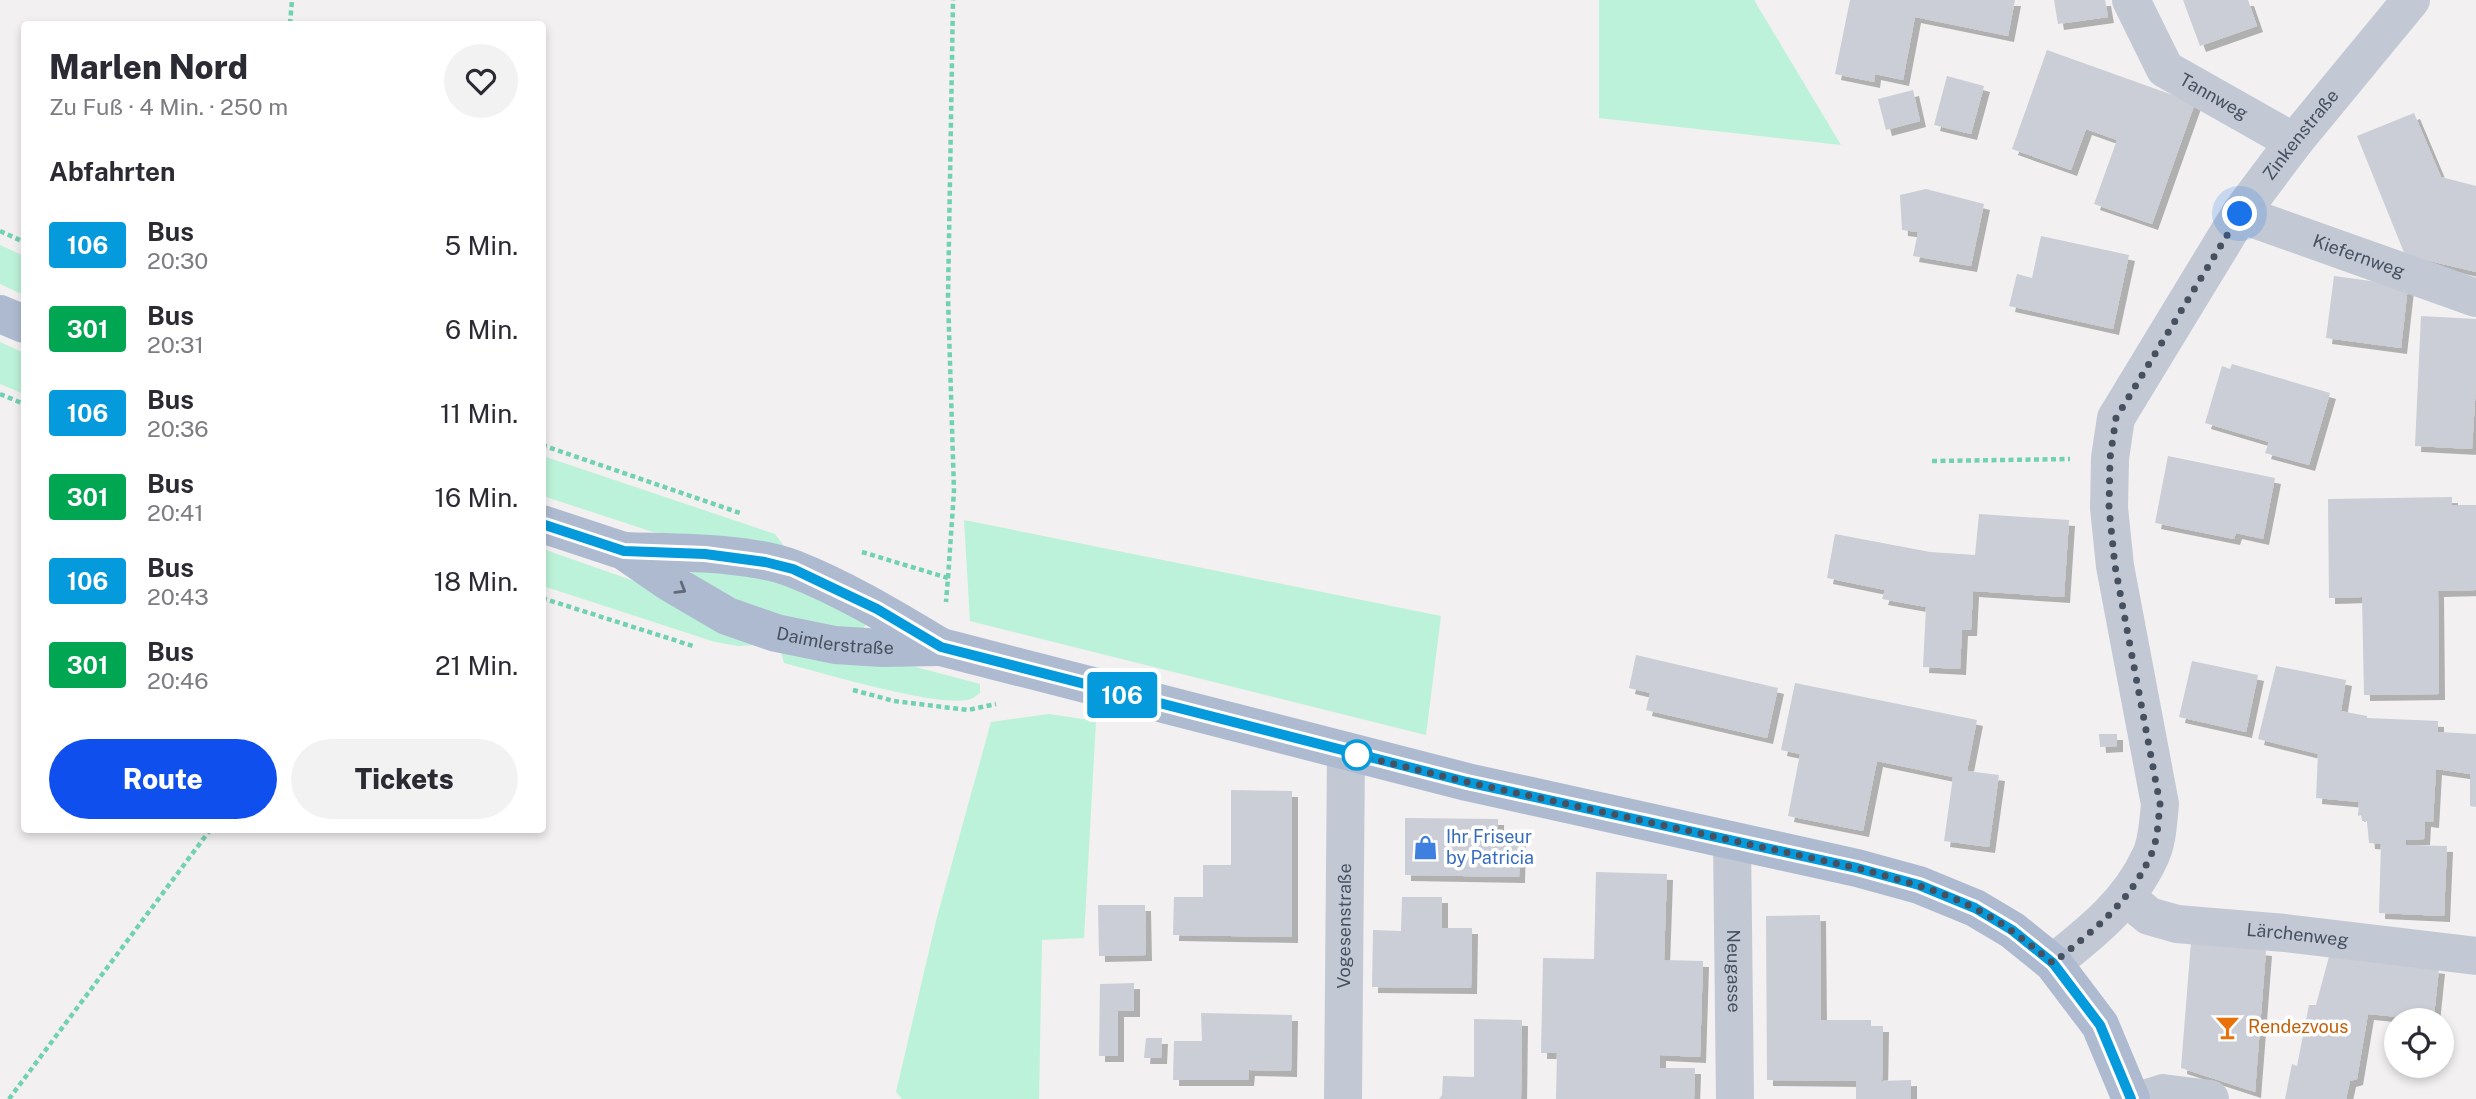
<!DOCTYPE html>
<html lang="de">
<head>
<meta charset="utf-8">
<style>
  body { margin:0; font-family:"Public Sans",sans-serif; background:#f2f2f3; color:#2b2b33; height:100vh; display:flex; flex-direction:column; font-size:26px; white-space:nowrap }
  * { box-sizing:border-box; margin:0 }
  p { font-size:23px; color:#7c7c81 }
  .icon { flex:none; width:38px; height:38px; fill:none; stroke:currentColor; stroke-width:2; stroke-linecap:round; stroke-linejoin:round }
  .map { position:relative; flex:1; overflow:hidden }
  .sheet { position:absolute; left:21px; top:21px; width:525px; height:812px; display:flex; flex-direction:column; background:#fff; border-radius:7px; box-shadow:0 4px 10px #0003 }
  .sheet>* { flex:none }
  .badge { padding:0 14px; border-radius:5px; font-size:24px; line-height:46px }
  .tools { position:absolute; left:2384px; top:1008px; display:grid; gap:14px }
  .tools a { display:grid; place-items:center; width:70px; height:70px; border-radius:50%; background:#fff; box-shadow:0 4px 10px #0003; font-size:35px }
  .you { position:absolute; width:35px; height:35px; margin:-18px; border:5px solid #fff; border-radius:50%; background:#1a73e8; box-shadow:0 0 0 10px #1a73e833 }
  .map>.badge { position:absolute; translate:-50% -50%; box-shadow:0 0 0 4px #fff }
  h2 { padding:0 28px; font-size:26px; line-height:63px }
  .round { display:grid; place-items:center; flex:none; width:74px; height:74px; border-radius:37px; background:#f2f2f3 }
  .summary { display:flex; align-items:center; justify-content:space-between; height:119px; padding:0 28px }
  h1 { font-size:33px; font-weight:800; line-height:52px }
  .cta { display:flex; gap:14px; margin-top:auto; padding:14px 28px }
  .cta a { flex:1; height:80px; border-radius:42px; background:#0e4fee; color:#fff; font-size:28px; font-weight:800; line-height:80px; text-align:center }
  .cta a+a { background:#f2f2f3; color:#2b2b33 }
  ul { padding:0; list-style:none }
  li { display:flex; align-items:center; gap:21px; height:84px; padding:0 28px }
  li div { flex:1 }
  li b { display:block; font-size:26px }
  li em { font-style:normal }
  li .badge { min-width:77px; font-weight:700; text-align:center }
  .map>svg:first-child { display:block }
  .grass { fill:#bcf2d9 }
  .building { fill:#cbced6; filter:url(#shadow) }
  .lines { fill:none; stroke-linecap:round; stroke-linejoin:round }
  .path { stroke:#71d2b1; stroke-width:4.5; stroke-dasharray:5 3.5; stroke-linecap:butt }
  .minor { stroke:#c2c9d5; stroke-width:38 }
  .primary { stroke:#aebad0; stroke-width:38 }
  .oneway { stroke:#606a7b }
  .line-casing { stroke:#fff; stroke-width:16 }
  .line { stroke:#059adb; stroke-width:10 }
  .walk { stroke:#46505f; stroke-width:7; stroke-dasharray:0 12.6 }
  .stop-dot { fill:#fff; stroke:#059adb; stroke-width:3.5 }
  .labels { text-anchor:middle; stroke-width:7; stroke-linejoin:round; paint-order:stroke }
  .street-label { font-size:18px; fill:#46505f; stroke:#fff }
  .shop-label { font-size:18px; fill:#366cbe; stroke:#fff; text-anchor:start }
  .food-label { font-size:18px; fill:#c56008; stroke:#fff; text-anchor:start }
</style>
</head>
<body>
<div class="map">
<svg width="2476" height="1099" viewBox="0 0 2476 1099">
  <defs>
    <filter id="shadow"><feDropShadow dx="6" dy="6" stdDeviation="0" flood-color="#0004"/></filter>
  </defs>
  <rect width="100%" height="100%" fill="#f2f0f0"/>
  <g class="grass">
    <polygon points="1599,0 1754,0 1841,145 1599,118"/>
    <polygon points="0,245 24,256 24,295 0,284"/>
    <polygon points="0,342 24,353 24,394 0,384"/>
    <polygon points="543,456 775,534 784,546 653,532 543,496"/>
    <polygon points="964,520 1441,616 1426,735 970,621"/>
    <polygon points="543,549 654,588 756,645 739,646 715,642 543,586"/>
    <polygon points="694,563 736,566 868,617 864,628 841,628 752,610 691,576"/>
    <path d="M780 648 897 662 980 684V693C977 695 975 697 971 699 941 709 820 672 784 663Z"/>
    <polygon points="1049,714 1096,721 1084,938 1042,940 1039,1099 902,1099 896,1092 937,917 991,722"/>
  </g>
  <g class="building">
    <polygon points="1850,0 2015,0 2008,36 1915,17 1903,80 1875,74 1874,82 1835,74"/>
    <polygon points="2054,0 2105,0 2108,17 2058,24"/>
    <polygon points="2183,0 2248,0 2257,26 2200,46"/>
    <polygon points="2047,50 2195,103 2152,224 2094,204 2117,140 2086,129 2071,170 2012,149"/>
    <polygon points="1947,76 1984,86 1971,134 1934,125"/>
    <polygon points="1913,90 1920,121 1886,130 1878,99"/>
    <polygon points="2414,113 2441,177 2476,186 2476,272 2405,255 2357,136"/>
    <polygon points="1926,189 1984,204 1971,266 1913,256 1918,232 1902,230 1900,195"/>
    <polygon points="2041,236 2129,255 2113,329 2009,306 2017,274 2032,278"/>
    <polygon points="2334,276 2408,286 2401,348 2326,338"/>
    <polygon points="2421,316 2476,319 2476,385 2472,449 2415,446"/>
    <polygon points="2232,364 2330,393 2309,465 2265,453 2269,442 2205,423 2222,366 2230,369"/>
    <polygon points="2168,456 2275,478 2263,539 2236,533 2234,539 2155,523"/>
    <polygon points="2452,497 2452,505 2476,505 2476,590 2438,591 2439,694 2364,695 2362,597 2329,598 2328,499"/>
    <polygon points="1979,514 2069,520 2064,597 1973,591 1971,630 1962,630 1960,669 1923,667 1926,607 1882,599 1885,590 1827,578 1835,534 1930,552 1975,555"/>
    <polygon points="1636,655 1778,688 1767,738 1646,710 1650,693 1629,688"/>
    <polygon points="2192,661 2258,675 2246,732 2179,717"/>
    <polygon points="2276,666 2346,680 2341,711 2367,716 2367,718 2438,721 2438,732 2476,734 2476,807 2470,806 2470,774 2436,769 2433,822 2425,821 2424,839 2406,840 2405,845 2447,846 2444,916 2379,913 2381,844 2369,843 2367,821 2362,821 2361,815 2358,816 2359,802 2316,798 2318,754 2258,739"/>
    <polygon points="1795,683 1977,720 1967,771 1999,775 1989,847 1944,841 1953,777 1877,761 1863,831 1788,816 1800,754 1781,750"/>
    <polygon points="2099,734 2117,734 2117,746 2100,747"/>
    <polygon points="1231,790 1292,791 1292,937 1173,935 1174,897 1203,897 1203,865 1231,865"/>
    <polygon points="1405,818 1498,819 1498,840 1520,840 1519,877 1405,875"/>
    <polygon points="1596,872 1667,874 1664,960 1703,961 1700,1057 1660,1055 1660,1068 1695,1068 1694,1099 1556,1099 1557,1053 1541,1053 1543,958 1594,959"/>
    <polygon points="1402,897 1442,897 1442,928 1472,928 1471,988 1372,987 1373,930 1401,931"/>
    <polygon points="1098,905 1145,905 1146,955 1099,956"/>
    <polygon points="1820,915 1821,1020 1871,1020 1871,1026 1883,1026 1882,1081 1911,1080 1911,1099 1856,1099 1856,1081 1767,1080 1766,916"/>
    <polygon points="2191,942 2266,950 2255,1092 2181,1068"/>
    <polygon points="2330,953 2439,968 2434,1016 2410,1014 2408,1018 2368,1014 2357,1079 2350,1081 2346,1099 2285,1099 2292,1064 2297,1066 2309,1005 2316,1005"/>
    <polygon points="1134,983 1134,1011 1118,1011 1118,1056 1099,1056 1100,984"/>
    <polygon points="1201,1013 1292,1015 1291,1071 1249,1070 1248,1080 1173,1080 1174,1041 1202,1041"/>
    <polygon points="1474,1019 1522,1020 1521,1099 1439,1099 1442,1095 1443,1076 1474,1077"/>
    <polygon points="1146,1038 1162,1038 1161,1058 1144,1058"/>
  </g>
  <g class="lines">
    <g class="path">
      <polyline points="290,24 292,0"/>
      <polyline points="0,231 24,242"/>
      <polyline points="0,394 24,404"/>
      <polyline points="542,445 740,513"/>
      <polyline points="1932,461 2070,459"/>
      <polyline points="862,552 948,578 946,602"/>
      <polyline points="948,578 954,491 948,298 953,0"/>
      <polyline points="542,598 693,646"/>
      <polyline points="853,690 894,701 968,710 996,704"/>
      <polyline points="9,1099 210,830"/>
    </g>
    <g class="minor">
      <path id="s1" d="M2131 0 2165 69 2294 142"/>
      <path id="s2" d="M2240 214 2476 298"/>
      <path id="s3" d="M1732 841 1735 1099"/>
      <path id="s4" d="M2126 897 2149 916 2177 924 2285 933 2476 956"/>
      <path id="s5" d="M2053 963C2092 932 2129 903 2150 857 2158 841 2158 821 2160 804L2115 566 2109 508 2110 458 2116 418 2240 214 2294 142 2411 0"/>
      <path id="s6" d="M1343 1099 1346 752"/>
      <polyline points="2144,1099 2163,1093 2210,1099"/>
    </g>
    <g class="primary">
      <polyline points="0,314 24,324"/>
      <path id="s7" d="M542 524 624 551 669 582 727 616 776 633 835 645 882 648 941 647"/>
      <path d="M624 551C673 553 748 551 794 569 845 589 894 619 941 647L1467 782 1857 868 1919 885 1975 908 2012 930 2053 963 2100 1025 2131 1099"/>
    </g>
  </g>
  <defs><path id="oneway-chevron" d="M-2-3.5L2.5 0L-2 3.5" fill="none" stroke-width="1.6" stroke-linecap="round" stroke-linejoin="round" transform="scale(1.75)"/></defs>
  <use class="oneway" href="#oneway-chevron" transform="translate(681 589) rotate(31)"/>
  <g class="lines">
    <defs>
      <polyline id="line" points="542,524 624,551 705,554 765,562 793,569 877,609 941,647 1467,782 1857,868 1919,885 1975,908 2012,930 2053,963 2100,1025 2131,1099"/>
    </defs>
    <use href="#line" class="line-casing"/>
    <use href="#line" class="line"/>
    <path class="walk" d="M1357 755 1467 782 1857 868C1897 879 1937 889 1974 908 2003 922 2028 943 2053 963 2092 932 2129 903 2150 857 2158 841 2158 821 2160 804L2115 566 2109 508 2110 458 2116 418 2240 214"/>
  </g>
  <defs>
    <symbol id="shop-bare" viewBox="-9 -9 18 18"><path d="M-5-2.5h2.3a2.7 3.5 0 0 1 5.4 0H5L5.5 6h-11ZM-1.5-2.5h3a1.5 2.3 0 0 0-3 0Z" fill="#3f7fe0" stroke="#fff" stroke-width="2.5" paint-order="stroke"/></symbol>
    <symbol id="bar-bare" viewBox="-9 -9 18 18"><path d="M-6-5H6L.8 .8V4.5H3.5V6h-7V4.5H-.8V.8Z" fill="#e8710a" stroke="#fff" stroke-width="2.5" paint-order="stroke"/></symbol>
  </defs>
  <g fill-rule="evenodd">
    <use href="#shop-bare" x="1408" y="830" width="35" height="35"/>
    <use href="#bar-bare" x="2210" y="1010" width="35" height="35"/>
  </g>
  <circle class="stop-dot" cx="1357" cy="755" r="14"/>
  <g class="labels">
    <g class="street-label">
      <text dy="6" stroke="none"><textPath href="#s1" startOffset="133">Tannweg</textPath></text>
      <text dy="6" stroke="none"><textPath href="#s5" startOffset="929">Zinkenstraße</textPath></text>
      <text dy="6" stroke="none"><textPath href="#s2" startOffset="126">Kiefernweg</textPath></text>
      <text dy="6" stroke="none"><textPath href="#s7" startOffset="320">Daimlerstraße</textPath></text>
      <text dy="6" stroke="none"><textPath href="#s6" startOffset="173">Vogesenstraße</textPath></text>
      <text dy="6" stroke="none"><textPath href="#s4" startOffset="180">Lärchenweg</textPath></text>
      <text dy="6" stroke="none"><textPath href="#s3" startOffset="130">Neugasse</textPath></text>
    </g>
    <g class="shop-label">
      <text x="1446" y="843">Ihr Friseur<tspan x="1446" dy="21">by Patricia</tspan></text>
    </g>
    <g class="food-label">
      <text x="2248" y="1033">Rendezvous</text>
    </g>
  </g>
</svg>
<div class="tools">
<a><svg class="icon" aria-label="locate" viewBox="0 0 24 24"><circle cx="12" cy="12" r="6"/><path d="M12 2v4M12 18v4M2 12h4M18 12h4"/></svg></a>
</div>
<div class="you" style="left:2240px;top:214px"></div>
<b class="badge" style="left:1122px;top:695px;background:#059adb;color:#fff">106</b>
<section class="sheet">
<div class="summary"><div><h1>Marlen Nord</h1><p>Zu Fuß · 4 Min. · 250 m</p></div><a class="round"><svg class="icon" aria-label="heart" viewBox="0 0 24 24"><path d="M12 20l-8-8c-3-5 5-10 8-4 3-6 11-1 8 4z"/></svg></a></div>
<h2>Abfahrten</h2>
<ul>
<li><span class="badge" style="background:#059adb;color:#fff">106</span><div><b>Bus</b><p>20:30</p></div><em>5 Min.</em></li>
<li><span class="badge" style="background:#00a651;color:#fff">301</span><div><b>Bus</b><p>20:31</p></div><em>6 Min.</em></li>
<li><span class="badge" style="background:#059adb;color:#fff">106</span><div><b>Bus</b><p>20:36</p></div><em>11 Min.</em></li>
<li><span class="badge" style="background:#00a651;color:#fff">301</span><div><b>Bus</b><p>20:41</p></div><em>16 Min.</em></li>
<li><span class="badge" style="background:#059adb;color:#fff">106</span><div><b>Bus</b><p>20:43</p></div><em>18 Min.</em></li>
<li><span class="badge" style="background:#00a651;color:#fff">301</span><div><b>Bus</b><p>20:46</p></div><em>21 Min.</em></li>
</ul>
<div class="cta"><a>Route</a><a>Tickets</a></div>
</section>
</div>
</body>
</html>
